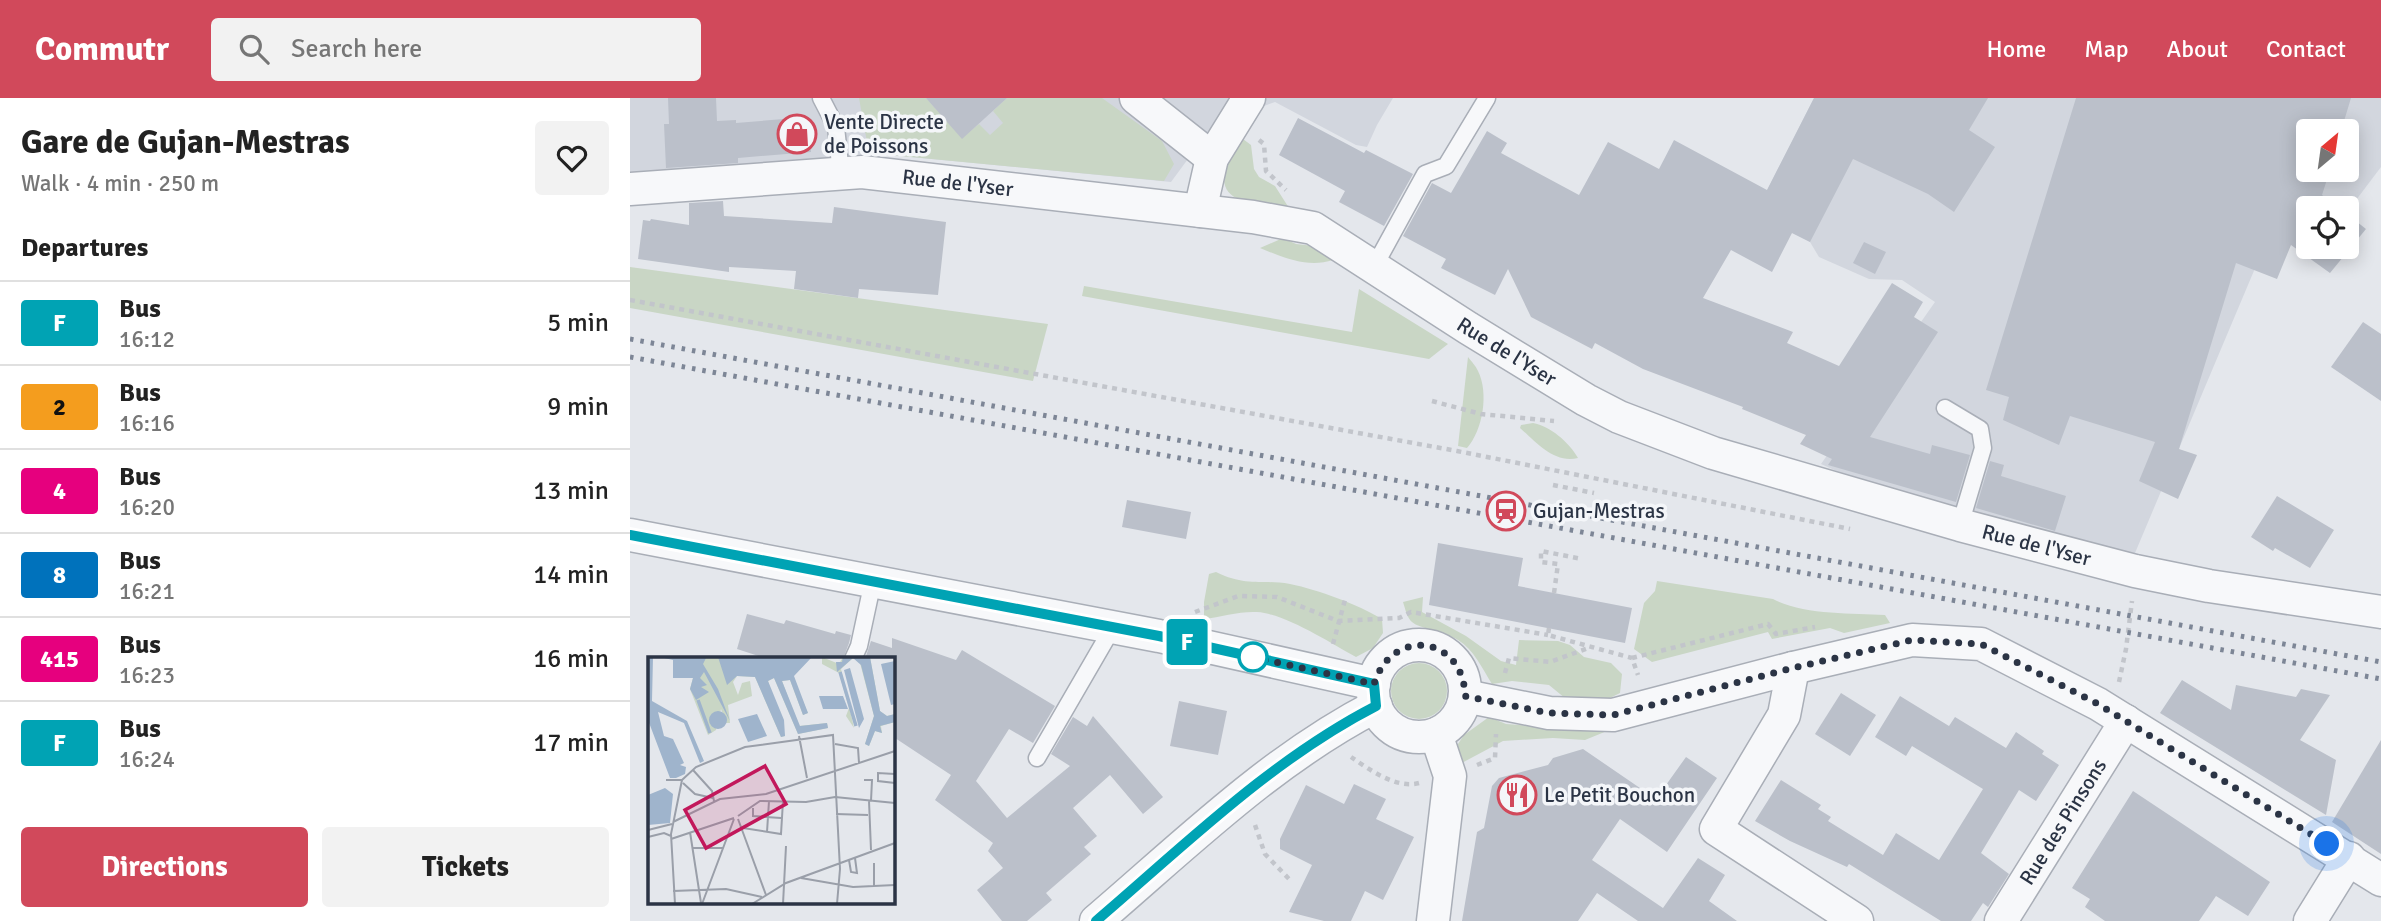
<!DOCTYPE html>
<html lang="en">
<head>
<meta charset="utf-8">
<style>
  body { margin:0; font-family:Signika,sans-serif; background:#f2f2f2; color:#222; height:100vh; display:flex; flex-direction:column; font-size:26px; white-space:nowrap }
  * { box-sizing:border-box; margin:0 }
  p { font-size:23px; color:#767676 }
  .icon { flex:none; width:38px; height:38px; fill:none; stroke:currentColor; stroke-width:2; stroke-linecap:round; stroke-linejoin:round }
  .map { position:relative; flex:1; overflow:hidden }
  .details { display:flex; flex-direction:column; background:#fff; width:630px }
  .details>* { flex:none }
  .badge { padding:0 14px; border-radius:5px; font-size:24px; line-height:46px }
  .needle { width:46px; rotate:29deg }
  .controls { position:absolute; left:1666px; top:21px; display:grid; gap:14px }
  .controls a { display:grid; place-items:center; width:63px; height:63px; border-radius:7px; background:#fff; box-shadow:0 4px 18px #0003; font-size:35px }
  .you { position:absolute; width:35px; height:35px; margin:-18px; border:5px solid #fff; border-radius:50%; background:#1a73e8; box-shadow:0 0 0 10px #1a73e833 }
  .map>.badge { position:absolute; translate:-50% -50%; box-shadow:0 0 0 4px #fff }
  h2 { padding:0 21px; font-size:26px; line-height:63px }
  .round { display:grid; place-items:center; flex:none; width:74px; height:74px; border-radius:7px; background:#f2f2f2 }
  .summary { display:flex; align-items:center; justify-content:space-between; height:119px; padding:0 21px }
  h1 { font-size:33px; font-weight:700; line-height:52px }
  .cta { display:flex; gap:14px; margin-top:auto; padding:14px 21px }
  .cta a { flex:1; height:80px; border-radius:7px; background:#d1495b; color:#fff; font-size:28px; font-weight:700; line-height:80px; text-align:center }
  .cta a+a { background:#f2f2f2; color:#222 }
  ul { padding:0; list-style:none }
  li { display:flex; align-items:center; gap:21px; height:84px; padding:0 21px; border-top:2px solid #e0e0e0 }
  li div { flex:1 }
  li b { display:block; font-size:26px }
  li em { font-style:normal }
  li .badge { min-width:77px; font-weight:700; text-align:center }
  header { display:flex; align-items:center; gap:42px; box-sizing:border-box; height:98px; padding:0 35px; background:#d1495b; color:#fff }
  header strong { font-size:33px }
  nav { display:flex; gap:38px; margin-inline-start:auto; font-size:24px }
  .search { width:490px; height:63px; background:#f2f2f2; display:flex; align-items:center; gap:18px; box-sizing:border-box; padding:0 24px; border-radius:7px; color:#767676; font-size:26px }
  main { display:flex; flex:1; min-height:0 }
  .map>svg:first-child { display:block }
  .built { fill:#d2d6de; fill-rule:evenodd }
  .green { fill:#c9d6c5 }
  .building { fill:#bbc0ca }
  .lines { fill:none; stroke-linecap:round; stroke-linejoin:round }
  .service-casing { stroke:#a9aeb7; stroke-width:19 }
  .minor-casing { stroke:#a9aeb7; stroke-width:35 }
  .path { stroke:#c2c5cb; stroke-width:4.5; stroke-dasharray:5 5; stroke-linecap:butt }
  .service { stroke:#f7f8fa; stroke-width:16 }
  .minor { stroke:#f7f8fa; stroke-width:32 }
  .rail { stroke:#7d8696; stroke-width:5; stroke-dasharray:3.5 7; stroke-linecap:butt }
  .line-casing { stroke:#fff; stroke-width:16 }
  .line { stroke:#00a3b4; stroke-width:10 }
  .walk { stroke:#2b3445; stroke-width:7; stroke-dasharray:0 12.6 }
  .stop-dot { fill:#fff; stroke:#00a3b4; stroke-width:3.5 }
  .labels { text-anchor:middle; stroke-width:7; stroke-linejoin:round; paint-order:stroke }
  .poi-label { font-size:21px; fill:#2b3445; stroke:#f4f6f9; text-anchor:start }
  .street-label { font-size:21px; fill:#2b3445; stroke:#f4f6f9 }
  .inset-river { fill:none; stroke:#9fb4cc; stroke-width:3.5 }
  .inset-road { fill:none; stroke:#9a9fa9; stroke-width:2 }
  .view { fill:#c2185b; fill-opacity:0.15; stroke:#c2185b; stroke-width:3.5 }
  .inset-edge { fill:none; stroke:#2b3445; stroke-width:3.5 }
</style>
</head>
<body>
<header>
<strong>Commutr</strong>
<div class="search"><svg class="icon" aria-label="search" viewBox="0 0 24 24"><circle cx="10" cy="10" r="6"/><path d="M15 15l6 6"/></svg>Search here</div>
<nav><a>Home</a><a>Map</a><a>About</a><a>Contact</a></nav>
</header>
<main>
<section class="details">
<div class="summary"><div><h1>Gare de Gujan-Mestras</h1><p>Walk · 4 min · 250 m</p></div><a class="round"><svg class="icon" aria-label="heart" viewBox="0 0 24 24"><path d="M12 20l-8-8c-3-5 5-10 8-4 3-6 11-1 8 4z"/></svg></a></div>
<h2>Departures</h2>
<ul>
<li><span class="badge" style="background:#00a3b4;color:#fff">F</span><div><b>Bus</b><p>16:12</p></div><em>5 min</em></li>
<li><span class="badge" style="background:#f49d1e;color:#111">2</span><div><b>Bus</b><p>16:16</p></div><em>9 min</em></li>
<li><span class="badge" style="background:#e6007e;color:#fff">4</span><div><b>Bus</b><p>16:20</p></div><em>13 min</em></li>
<li><span class="badge" style="background:#0072bc;color:#fff">8</span><div><b>Bus</b><p>16:21</p></div><em>14 min</em></li>
<li><span class="badge" style="background:#e6007e;color:#fff">415</span><div><b>Bus</b><p>16:23</p></div><em>16 min</em></li>
<li><span class="badge" style="background:#00a3b4;color:#fff">F</span><div><b>Bus</b><p>16:24</p></div><em>17 min</em></li>
</ul>
<div class="cta"><a>Directions</a><a>Tickets</a></div>
</section>
<div class="map">
<svg width="1751" height="823" viewBox="0 0 1751 823">
  <rect width="100%" height="100%" fill="#e4e7ec"/>
  <g class="built">
    <polygon points="0,0 763,0 747,27 737,49 726,47 645,4 583,27 541,84 239,55 0,80"/>
    <path d="M1184 0H1751V69L1717 114V110H1678V149H1690L1681 161 1642 130 1505 455 1383 440 1323 425 1191 366 1305 204 1272 182 1239 181 1189 159 1180 144 1125 116ZM1678 33H1717V72H1678Z"/>
  </g>
  <g class="green">
    <polygon points="229,0 296,0 332,40 349,26 360,37 373,25 363,13 377,0 472,0 532,43 544,66 534,83 239,55"/>
    <path d="M613 41 621 47 624 71 629 79 645 88 659 110C636 108 583 108 596 70 600 59 607 50 613 41Z"/>
    <path d="M653 140 666 146 684 148 703 162C678 170 654 160 630 150Z"/>
    <polygon points="0,169 418,226 403,283 0,210"/>
    <polygon points="454,188 722,234 729,191 818,246 799,261 452,198"/>
    <path d="M838 259C841 263 846 268 848 273 859 295 853 332 837 350L828 348Z"/>
    <path d="M903 325C920 328 939 344 948 360 924 366 906 344 890 330L891 327Z"/>
    <path d="M586 474C616 489 631 481 660 486 689 492 727 506 752 521L753 535 743 550 726 559C700 545 656 516 627 514 610 513 591 519 574 521V504L579 476Z"/>
    <path d="M1027 483 1143 501C1173 517 1221 515 1255 517L1260 525 1214 535 1200 530 1142 541 1138 534 1022 564 1004 551 1014 505 1025 493Z"/>
    <path d="M793 499 792 514 836 538 871 563 886 567 889 542 928 543 940 547 954 559 981 565 992 576 990 595 968 606 941 605 919 587 882 583 862 586C852 570 844 552 828 542 816 534 788 530 782 524 777 520 775 510 773 504Z"/>
    <circle cx="789" cy="593" r="28"/>
    <polygon points="859,619 876,626 977,633 955,642 923,640 873,643 828,667 826,649 834,637"/>
  </g>
  <g class="building">
    <polygon points="38,0 86,0 87,23 106,22 106,25 178,19 181,54 108,60 108,65 36,70 34,26 39,26"/>
    <polygon points="296,0 377,0 332,41"/>
    <polygon points="1184,0 1358,0 1339,32 1365,49 1324,114 1298,96 1223,61 1180,144 1162,135 1142,174 1101,152 1073,200 1163,234 1157,245 1209,268 1262,185 1293,204 1284,219 1308,234 1240,339 1300,356 1302,347 1340,357 1326,404 1198,367 1202,361 1170,346 1176,337 1112,311 1113,309 1013,271 965,245 962,251 901,219 878,171 865,197 811,170 816,161 773,138 802,85 821,95 857,33 877,45 871,55 949,97 978,44 1029,71 1044,42 1137,92"/>
    <polygon points="1446,0 1721,0 1711,33 1678,33 1678,72 1700,72 1692,97 1709,110 1678,110 1678,149 1717,149 1717,116 1736,131 1700,175 1661,147 1647,181 1606,165 1549,351 1567,357 1548,401 1509,383 1525,344 1440,318 1429,347 1373,322 1379,299 1356,292"/>
    <polygon points="668,20 734,55 736,52 783,76 754,128 709,104 715,93 649,57"/>
    <polygon points="93,103 94,118 202,125 204,109 316,124 308,197 229,191 228,200 164,191 166,173 99,169 99,174 8,161 13,122 20,123 21,121 59,127 59,105"/>
    <polygon points="1234,144 1256,154 1245,176 1223,165"/>
    <polygon points="1733,224 1751,236 1751,303 1701,269"/>
    <polygon points="1360,363 1374,367 1371,378 1436,398 1425,433 1346,410"/>
    <polygon points="1647,398 1704,432 1680,470 1645,450 1643,453 1621,439"/>
    <polygon points="497,402 561,414 556,441 492,429"/>
    <polygon points="808,445 893,460 888,488 1002,510 995,545 799,507"/>
    <polygon points="117,516 154,526 156,522 205,536 206,533 221,537 219,545 213,561 138,561 107,551"/>
    <polygon points="262,540 326,562 332,552 425,608 403,645 379,631 346,683 377,720 440,668 421,656 443,619 457,628 463,618 533,699 513,716 480,677 443,710 467,738 454,749 461,756 416,795 422,802 397,823 372,823 347,792 373,770 358,753 363,745 305,702 321,677 262,638 262,561 235,561 241,543 262,550"/>
    <polygon points="1552,582 1601,612 1606,587 1666,599 1671,591 1700,597 1670,642 1706,662 1696,717 1530,615"/>
    <polygon points="1211,595 1246,617 1220,658 1185,636"/>
    <polygon points="1270,598 1319,628 1325,619 1376,650 1386,634 1414,653 1412,656 1429,667 1406,703 1389,692 1351,755 1379,776 1358,809 1353,805 1341,823 1311,823 1219,766 1217,769 1160,743 1125,723 1151,682 1191,707 1188,711 1201,719 1198,723 1253,757 1266,735 1309,762 1353,691 1282,648 1276,658 1245,639"/>
    <polygon points="549,603 597,613 588,657 540,648"/>
    <polygon points="1751,642 1751,756 1702,724"/>
    <polygon points="953,651 1026,701 1056,659 1087,680 1037,754 990,721 962,762 1033,810 1068,760 1095,777 1079,803 1107,823 1008,823 967,795 948,823 832,823 847,734 854,730 862,688 869,680 918,667 923,660"/>
    <polygon points="724,686 756,701 746,721 784,739 753,802 735,793 721,823 694,823 659,814 682,767 650,751 650,741 676,687 714,706"/>
    <polygon points="1503,693 1640,784 1618,818 1586,798 1569,823 1475,823 1455,809 1460,801 1442,790"/>
  </g>
  <g class="lines">
    <defs>
      <g id="service">
        <polyline points="191,0 206,29 211,76"/>
        <polyline points="744,169 795,76 816,68 857,0"/>
        <polyline points="1315,310 1350,331 1353,350 1330,427"/>
        <polyline points="223,561 229,548 243,483"/>
        <polyline points="407,660 483,529"/>
      </g>
      <g id="minor">
        <polyline points="506,0 582,60"/>
        <path id="s1" d="M0 91 232 74 623 119 683 130 838 230 956 302 989 319 1083 355 1330 427 1505 473 1579 488 1751 514"/>
        <polyline points="570,113 582,60 619,0"/>
        <polyline points="0,437 529,538 744,586"/>
        <circle cx="789" cy="593" r="46"/>
        <polyline points="1163,570 1154,617 1086,731 1227,823"/>
        <polyline points="835,598 919,615 983,617 1163,570 1282,542 1351,546 1468,606 1751,782"/>
        <path d="M466 823C555 747 641 662 746 608"/>
        <polyline points="803,823 820,678 806,636"/>
        <path id="s2" d="M1371 823 1496 623"/>
        <polyline points="1680,823 1719,760"/>
      </g>
    </defs>
    <use href="#service" class="service-casing"/>
    <use href="#minor" class="minor-casing"/>
    <g class="path">
      <polyline points="629,42 634,46 636,73 656,92"/>
      <polyline points="0,202 827,353 1220,431"/>
      <polyline points="802,303 851,316 924,323"/>
      <polyline points="923,387 964,395"/>
      <polyline points="924,495 928,466 911,464 911,453 952,461"/>
      <polyline points="565,514 608,498 647,499 708,523 769,520 781,514 918,537"/>
      <polyline points="919,530 918,537 1002,560 1008,577"/>
      <polyline points="703,546 716,498"/>
      <polyline points="1002,560 1138,526 1146,536 1185,529"/>
      <polyline points="875,575 879,560 920,564 961,549"/>
      <polyline points="1489,584 1496,551 1502,503"/>
      <path d="M721 659C740 672 766 691 789 685"/>
      <polyline points="847,667 865,660 866,636"/>
      <polyline points="625,727 635,756 661,783"/>
    </g>
    <use href="#service" class="service"/>
    <use href="#minor" class="minor"/>
    <g class="rail">
      <polyline points="0,241 1751,564"/>
      <polyline points="0,259 1751,581"/>
    </g>
  </g>
  <g class="lines">
    <defs>
      <path id="line" d="M0 437 529 538 744 586 746 608C641 662 555 747 466 823"/>
    </defs>
    <use href="#line" class="line-casing"/>
    <use href="#line" class="line"/>
    <path class="walk" d="M623 559 744 586C762 528 834 538 835 598L919 615 983 617 1163 570 1282 542 1351 546 1468 606 1697 746"/>
  </g>
  <defs>
    <symbol id="shop-ring" viewBox="-11 -11 22 22"><circle r="9.5" fill="#f4f6f9" stroke="#d1495b" stroke-width="1.5"/><path d="M-5-2.5h2.3a2.7 3.5 0 0 1 5.4 0H5L5.5 6h-11ZM-1.5-2.5h3a1.5 2.3 0 0 0-3 0Z" fill="#d1495b"/></symbol>
    <symbol id="station-ring" viewBox="-11 -11 22 22"><circle r="9.5" fill="#f4f6f9" stroke="#d1495b" stroke-width="1.5"/><path d="M-3-6H3Q5-6 5-4V2Q5 4 3 4L4.5 6H3L1.5 4h-3L-3 6H-4.5L-3 4Q-5 4-5 2V-4Q-5-6-3-6ZM-3.5-4v3h7v-3ZM-3.5 1v1.5H-2V1ZM2 1v1.5H3.5V1Z" fill="#d1495b"/></symbol>
    <symbol id="restaurant-ring" viewBox="-11 -11 22 22"><circle r="9.5" fill="#f4f6f9" stroke="#d1495b" stroke-width="1.5"/><path d="M-5-6h1v4h1v-4h1v4h1v-4h1v5L-1.5 .5V6h-2V.5L-5-1ZM5-6V6H3V1.5H1.5Q1.5-4 5-6Z" fill="#d1495b"/></symbol>
  </defs>
  <g fill-rule="evenodd">
    <use href="#shop-ring" x="145" y="14" width="44" height="44"/>
    <use href="#station-ring" x="854" y="391" width="44" height="44"/>
    <use href="#restaurant-ring" x="865" y="675" width="44" height="44"/>
  </g>
  <circle class="stop-dot" cx="623" cy="559" r="14"/>
  <g class="labels">
    <g class="poi-label">
      <text x="194" y="31">Vente Directe<tspan x="194" dy="24">de Poissons</tspan></text>
      <text x="903" y="420">Gujan-Mestras</text>
      <text x="914" y="704">Le Petit Bouchon</text>
    </g>
    <g class="street-label">
      <text dy="7" stroke="none"><textPath href="#s1" startOffset="329">Rue de l'Yser</textPath></text>
      <text dy="7" stroke="none"><textPath href="#s1" startOffset="917">Rue de l'Yser</textPath></text>
      <text dy="7" stroke="none"><textPath href="#s1" startOffset="1484">Rue de l'Yser</textPath></text>
      <text dy="7" stroke="none"><textPath href="#s2" startOffset="117">Rue des Pinsons</textPath></text>
    </g>
  </g>
  <g transform="translate(18 559)">
    <rect width="247" height="247" fill="#e4e7ec"/>
    <path d="M46 0H120L144 19 160 56 155 58 142 23 134 24 151 69 179 66 180 71 150 77 126 21 120 24 137 79 133 80 107 20 89 19 85 25 90 38 94 26 102 24 104 39 80 48 82 66H78L73 52 68 73 60 78 42 32 45 21H25ZM174 0 191 7 195 0H222L232 54 239 59 247 57V65L233 69 234 76 227 74 221 89 217 87 226 59 212 6 205 1 193 12 206 71 198 59 201 51 191 16 174 7Z" fill="#c9d6c5"/>
    <path d="M0 0H5L4 44 39 64 56 104 52 106 36 66 10 55 16 79 25 82 36 106 32 108 38 110 37 117 28 121H22L0 63ZM12 0 58 1 55 7 70 32 82 64 56 15 52 21 59 28 53 30 61 35 48 43 42 32 45 21H25V3ZM70 0H164L146 19 160 56 155 58 142 23 134 24 152 69 179 66 180 71 150 77 126 21 120 24 136 63 137 79 133 80 107 20 89 19 79 28ZM195 0H222L232 54 239 59 247 57V65L232 69 234 76 227 74 221 89 217 87 226 59 213 8 205 1 189 15 188 5H194ZM247 4V47L243 48 233 7ZM202 11 216 62 211 71 196 13ZM171 39H195L200 52H175ZM61 63a9 9 0 1 1 18 0a9 9 0 1 1-18 0ZM109 57 119 79 100 85 90 62ZM17 131 25 137 22 166 0 168V138Z" fill="#9fb4cc"/>
    <path class="inset-river" d="M192 15 208 69M50 43 62 76"/>
    <path class="inset-road" d="M151 79 159 121M187 87 210 91 211 106M45 113 64 134 66 144M247 117 230 116V124L247 126M18 123H34L48 110 97 90 185 78 192 212 189 247M216 123H224L223 144M35 126 47 137 65 141M221 144 223 193M105 151V159L133 161M188 157 220 158M90 159 112 144 158 145 187 140 247 146M90 162 118 238M25 165 72 142 118 137 247 94M95 171 133 177 135 144M0 173 24 167M42 175 53 246M119 175 121 144M0 180 16 176 23 179M23 182 86 161M44 191H75M201 203 203 215 209 216 207 201M226 206V229M153 221 205 230 247 228M25 234 78 232 114 240M27 247 23 177 34 123M54 247 86 162M104 247 138 226 247 186M135 247 138 189"/>
    <path class="view" d="M117 109 138 147 58 191 37 153Z"/>
    <rect width="247" height="247" class="inset-edge"/>
  </g>
</svg>
<div class="controls">
<a><svg class="needle" viewBox="-14 -14 28 28"><path d="M0-13l5 13h-10z" fill="#e53935"/><path d="M0 13l5-13h-10z" fill="#767676"/></svg></a>
<a><svg class="icon" aria-label="locate" viewBox="0 0 24 24"><circle cx="12" cy="12" r="6"/><path d="M12 2v4M12 18v4M2 12h4M18 12h4"/></svg></a>
</div>
<div class="you" style="left:1697px;top:746px"></div>
<b class="badge" style="left:557px;top:544px;background:#00a3b4;color:#fff">F</b>
</div>
</main>
</body>
</html>
